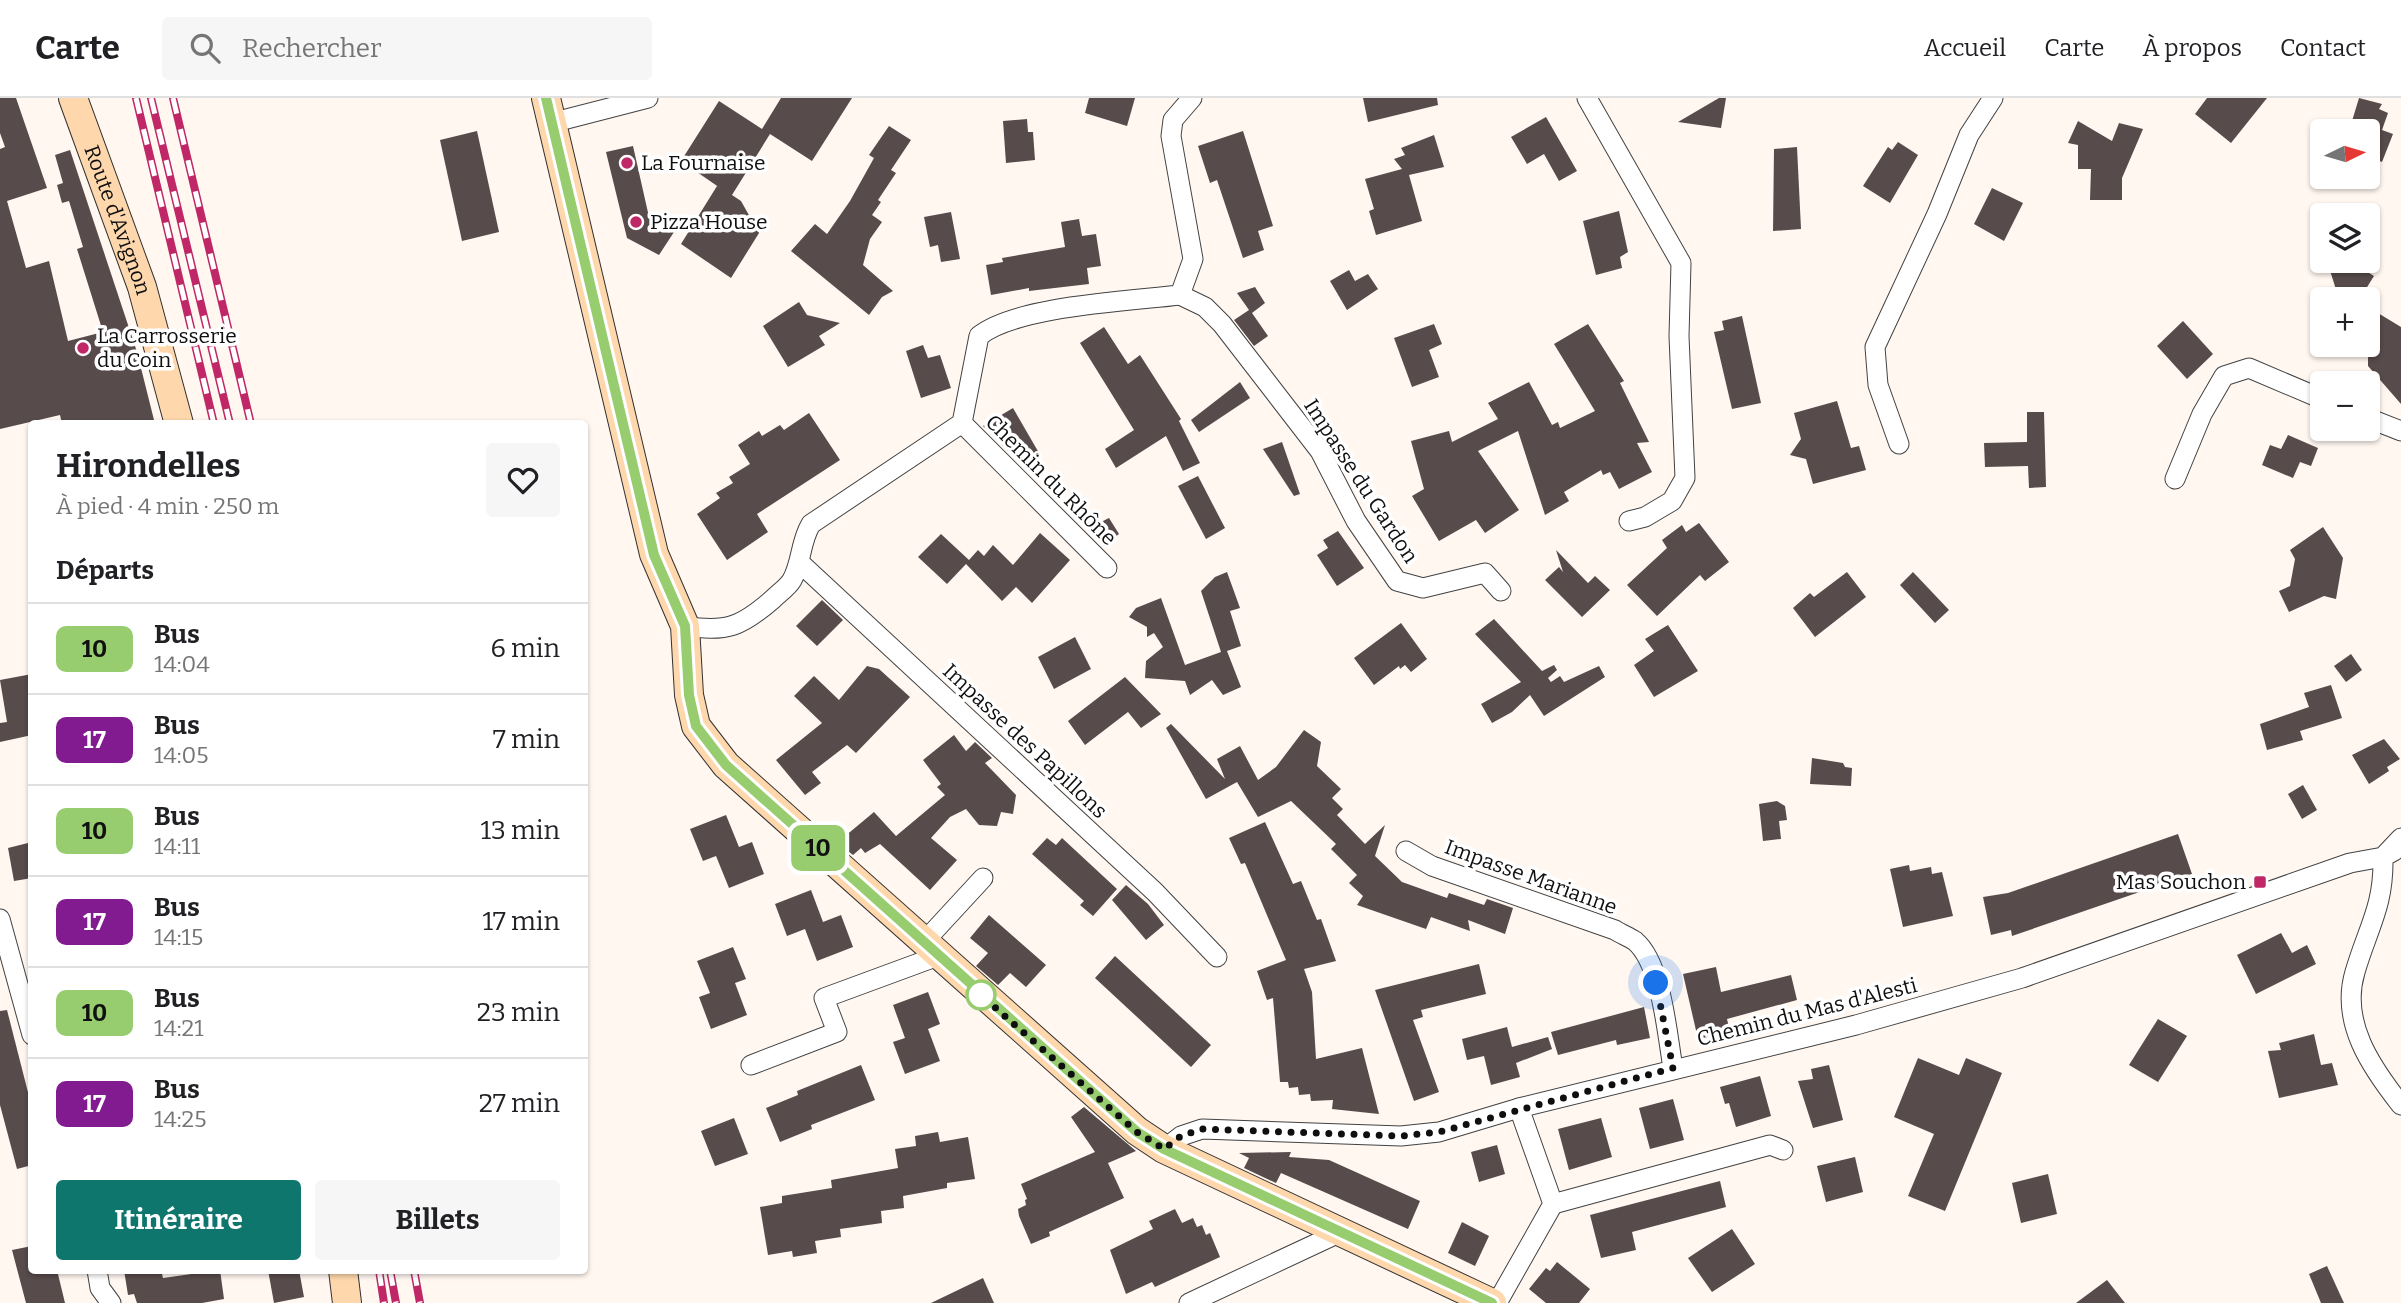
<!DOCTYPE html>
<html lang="fr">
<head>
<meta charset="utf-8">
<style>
  body { margin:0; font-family:Bitter,serif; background:#f6f6f6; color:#202124; height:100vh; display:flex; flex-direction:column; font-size:26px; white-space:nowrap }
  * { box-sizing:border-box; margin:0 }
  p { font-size:23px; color:#757577 }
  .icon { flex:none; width:38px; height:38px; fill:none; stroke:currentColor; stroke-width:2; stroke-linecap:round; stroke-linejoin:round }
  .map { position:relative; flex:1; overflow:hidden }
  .panel { position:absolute; left:28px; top:322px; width:560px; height:854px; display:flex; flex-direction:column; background:#fff; border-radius:7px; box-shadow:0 2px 5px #0004 }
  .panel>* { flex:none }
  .badge { padding:0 14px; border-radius:10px; font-size:24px; line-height:46px }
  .needle { width:46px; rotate:85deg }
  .tools { position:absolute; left:2310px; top:21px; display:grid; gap:14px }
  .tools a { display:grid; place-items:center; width:70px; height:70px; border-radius:7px; background:#fff; box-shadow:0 2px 5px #0004; font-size:35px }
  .you { position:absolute; width:35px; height:35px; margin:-18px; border:5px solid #fff; border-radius:50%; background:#1a73e8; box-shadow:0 0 0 10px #1a73e833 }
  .map>.badge { position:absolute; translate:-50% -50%; box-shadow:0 0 0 4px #fff }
  h2 { padding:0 28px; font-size:26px; line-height:63px }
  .round { display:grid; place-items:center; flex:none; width:74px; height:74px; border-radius:7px; background:#f6f6f6 }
  .headline { display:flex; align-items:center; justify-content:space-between; height:119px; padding:0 28px }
  h1 { font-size:33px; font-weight:700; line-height:52px }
  .action { display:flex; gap:14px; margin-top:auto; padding:14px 28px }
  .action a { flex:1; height:80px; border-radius:7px; background:#0f766e; color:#fff; font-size:28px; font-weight:700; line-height:80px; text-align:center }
  .action a+a { background:#f6f6f6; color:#202124 }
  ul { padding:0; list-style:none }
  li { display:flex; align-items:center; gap:21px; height:91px; padding:0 28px; border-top:2px solid #e0e0e0 }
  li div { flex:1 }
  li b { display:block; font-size:26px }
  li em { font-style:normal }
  li .badge { min-width:77px; font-weight:700; text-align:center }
  header { display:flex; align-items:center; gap:42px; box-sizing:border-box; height:98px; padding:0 35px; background:#fff; border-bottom:2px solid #e0e0e0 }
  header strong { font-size:33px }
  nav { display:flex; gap:38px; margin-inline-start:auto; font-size:24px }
  .search { width:490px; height:63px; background:#f6f6f6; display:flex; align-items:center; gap:18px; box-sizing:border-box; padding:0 24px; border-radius:7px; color:#757577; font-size:26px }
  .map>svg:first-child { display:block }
  .building { fill:#574b4b }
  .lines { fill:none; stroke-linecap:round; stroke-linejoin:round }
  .street-casing { stroke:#424242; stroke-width:21 }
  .secondary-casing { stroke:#313131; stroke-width:30 }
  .street { stroke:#fff; stroke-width:19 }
  .secondary { stroke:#fed7ac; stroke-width:28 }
  .rail-casing { stroke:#bf2766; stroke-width:8 }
  .rail { stroke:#fff; stroke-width:5; stroke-dasharray:16; stroke-linecap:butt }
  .line-casing { stroke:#fff; stroke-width:16 }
  .line { stroke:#97cd6e; stroke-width:10 }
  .walk { stroke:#0f0f0f; stroke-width:7; stroke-dasharray:0 12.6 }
  .poi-dot { fill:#bf2766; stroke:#fff; stroke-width:2.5 }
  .stop-dot { fill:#fff; stroke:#97cd6e; stroke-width:3.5 }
  .labels { text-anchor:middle; stroke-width:7; stroke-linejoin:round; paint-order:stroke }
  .poi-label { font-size:21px; fill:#0f0f0f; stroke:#fff; text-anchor:start }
  .street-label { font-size:21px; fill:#0f0f0f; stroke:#fff }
</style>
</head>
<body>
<header>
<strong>Carte</strong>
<div class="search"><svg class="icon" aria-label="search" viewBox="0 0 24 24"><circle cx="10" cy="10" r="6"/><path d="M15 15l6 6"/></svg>Rechercher</div>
<nav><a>Accueil</a><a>Carte</a><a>À propos</a><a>Contact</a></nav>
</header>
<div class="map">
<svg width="2401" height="1205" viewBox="0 0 2401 1205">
  <rect width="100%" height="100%" fill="#fff7f0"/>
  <g class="building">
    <polygon points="0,0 16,0 47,90 7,103 26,170 49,163 68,243 103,234 77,151 83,149 69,103 62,105 57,87 63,85 55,57 70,52 137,254 155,326 62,326 60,317 0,331 0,51 5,49 0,35"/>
    <polygon points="781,0 852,0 812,63 770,36 732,97 741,103 759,135 731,180 681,146 717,88 723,92 681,63 719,3 762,31"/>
    <polygon points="1089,0 1135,0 1127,28 1085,15"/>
    <polygon points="1363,0 1437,0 1438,7 1368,24"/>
    <polygon points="1719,0 1726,0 1721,30 1678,24"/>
    <polygon points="2207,0 2267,0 2231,45 2195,16"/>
    <polygon points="2359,0 2382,6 2379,11 2388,15 2382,32 2393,36 2382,64 2368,58 2368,33 2349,33"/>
    <polygon points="1546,19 1577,73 1559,83 1544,56 1527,66 1511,39"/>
    <polygon points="1027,21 1028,34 1033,34 1035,62 1006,65 1003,23"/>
    <polygon points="2078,23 2112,43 2119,25 2143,31 2122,80 2122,102 2090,102 2091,71 2078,71 2078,47 2068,45"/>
    <polygon points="889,28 911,42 891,72 896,75 878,102 881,104 872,117 882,124 870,141 863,167 893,193 882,199 869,217 791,153 815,126 827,136 850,103 874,60 869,57"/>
    <polygon points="477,33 499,134 462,143 440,42"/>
    <polygon points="1243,33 1273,128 1258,133 1264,152 1243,160 1217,82 1210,85 1198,48"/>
    <polygon points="1434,37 1444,69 1409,77 1422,123 1376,137 1369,113 1374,111 1365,81 1402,71 1394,61 1405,57 1401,50"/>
    <polygon points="1898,44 1918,57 1890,105 1863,88 1888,49 1892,52"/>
    <polygon points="633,48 649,119 674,134 659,157 627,140 606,54"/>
    <polygon points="1797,49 1801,131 1773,133 1774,51"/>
    <polygon points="1992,90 2023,105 2004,143 1974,126"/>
    <polygon points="1619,113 1628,154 1620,159 1622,170 1596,177 1583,123"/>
    <polygon points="951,114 960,161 941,164 938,147 930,149 924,119"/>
    <polygon points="1079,121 1082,138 1096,136 1101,168 1087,170 1089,186 1029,193 1029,190 991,197 986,167 1003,164 1002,160 1065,149 1061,124"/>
    <polygon points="2327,163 2350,163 2374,178 2364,194 2366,201 2339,201"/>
    <polygon points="1349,172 1355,183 1368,176 1378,191 1347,212 1330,183"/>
    <polygon points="1255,189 1265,205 1252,215 1268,238 1254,248 1234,222 1249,212 1237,195"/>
    <polygon points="799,204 807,217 840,225 819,238 825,247 788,269 763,228"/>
    <polygon points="2368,209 2401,229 2401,306 2368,268"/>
    <polygon points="1742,218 1761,305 1732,311 1714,234 1724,232 1722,223"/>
    <polygon points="2183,223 2213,256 2187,281 2157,248"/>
    <polygon points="1434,226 1442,246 1429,252 1439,279 1412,289 1394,240"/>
    <polygon points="1588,226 1624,283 1620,285 1649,344 1637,345 1652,374 1619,391 1610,374 1603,377 1601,372 1564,394 1569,403 1545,417 1518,333 1478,353 1519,412 1485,435 1476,422 1439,443 1412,398 1424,391 1411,343 1449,333 1452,344 1498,321 1488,305 1529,284 1552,327 1558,324 1560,330 1595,313 1554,246"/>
    <polygon points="1104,229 1128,266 1140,257 1181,321 1179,323 1200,365 1183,373 1166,338 1116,370 1105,351 1134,332 1080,245"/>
    <polygon points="923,247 928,260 940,257 951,290 921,300 906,253"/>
    <polygon points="1240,284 1250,300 1199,334 1191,322"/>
    <polygon points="1837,303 1851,350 1859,348 1866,372 1813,386 1806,361 1790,357 1801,341 1794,315"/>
    <polygon points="1013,310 1039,355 1021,366 983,328"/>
    <polygon points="2027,314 2044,314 2046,389 2029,390 2028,368 1985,369 1984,345 2027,344"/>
    <polygon points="809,315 840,362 757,416 768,434 727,462 697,416 720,400 716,395 733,385 729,379 750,366 738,347 759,333 762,338 780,327 784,332"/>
    <polygon points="2288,337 2318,350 2311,368 2300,364 2293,380 2262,367 2270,347 2281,351"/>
    <polygon points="1282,344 1300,396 1294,398 1263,351"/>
    <polygon points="1198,378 1225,430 1206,441 1178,388"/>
    <polygon points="1109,420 1119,436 1105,446 1093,428"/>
    <polygon points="1699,425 1729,464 1705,483 1700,477 1657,518 1627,487 1667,450 1662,442 1682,427 1686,434"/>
    <polygon points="2323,429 2343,460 2336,501 2324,498 2289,514 2279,493 2290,488 2295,461 2290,452"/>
    <polygon points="1338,433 1364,470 1337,488 1317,457 1328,450 1323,442"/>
    <polygon points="1040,435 1070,462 1032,505 1016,489 1002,503 966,466 947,486 918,459 941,436 969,462 978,452 984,458 993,447 1013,467"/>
    <polygon points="1556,452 1588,485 1595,478 1610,492 1582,519 1545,482 1559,469 1563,474"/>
    <polygon points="1227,474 1240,510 1230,513 1241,548 1227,553 1241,589 1223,597 1212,582 1190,597 1185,583 1145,580 1146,563 1163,549 1154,535 1147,539 1147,529 1129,519 1136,510 1161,500 1185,567 1221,554 1201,493 1215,479"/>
    <polygon points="1847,474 1866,499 1815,539 1793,510 1810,495 1814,499"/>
    <polygon points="1913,474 1949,512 1935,525 1900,487"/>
    <polygon points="822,502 843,522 817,548 796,528"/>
    <polygon points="1494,521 1542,573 1554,567 1557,572 1548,580 1551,584 1560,578 1564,584 1599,568 1605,579 1544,618 1530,597 1512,614 1492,625 1481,606 1521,584 1475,536"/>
    <polygon points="1401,525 1427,561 1411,574 1405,567 1400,571 1399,568 1374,587 1354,560"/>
    <polygon points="1668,527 1698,573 1654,599 1634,567 1654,553 1645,541"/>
    <polygon points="1075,539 1091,571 1054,591 1038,559"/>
    <polygon points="2351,556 2362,572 2346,584 2334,568"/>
    <polygon points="867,568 879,571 910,599 856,655 847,647 812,674 821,685 805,697 776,662 822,625 794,598 814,578 839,602"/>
    <polygon points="32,576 32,637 0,644 0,625 7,624 0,582"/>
    <polygon points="1125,579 1161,616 1141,630 1128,614 1085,647 1068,623"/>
    <polygon points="2331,587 2342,620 2300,633 2303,642 2267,652 2260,626 2309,609 2304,595"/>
    <polygon points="1171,626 1225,681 1217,661 1240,648 1258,682 1276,669 1304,632 1321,644 1317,668 1341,691 1332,700 1343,711 1337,717 1365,746 1385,727 1375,758 1402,784 1447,800 1449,795 1484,807 1487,801 1513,810 1505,836 1468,822 1470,833 1431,819 1426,831 1357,807 1363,798 1349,785 1357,777 1331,751 1336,746 1291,703 1258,719 1237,684 1206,701 1166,630"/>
    <polygon points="954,637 966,653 975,644 992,660 985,665 1016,697 1013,716 1001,714 997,728 979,727 966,711 950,719 931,740 957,762 930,792 880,746 865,755 861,750 853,757 844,750 838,744 874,714 896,738 945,697 937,689 941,686 923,662"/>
    <polygon points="2384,641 2400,661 2387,669 2389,673 2369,686 2352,657"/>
    <polygon points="1812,660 1843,665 1845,669 1852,670 1851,688 1810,686"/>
    <polygon points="2303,687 2317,712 2302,721 2288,696"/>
    <polygon points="1777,703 1785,708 1787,722 1779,723 1781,741 1763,743 1759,706"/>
    <polygon points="726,717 739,749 752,744 764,776 729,790 716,758 703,763 690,731"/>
    <polygon points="1265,724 1293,786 1301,783 1317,822 1321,821 1336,863 1304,871 1312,894 1316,961 1362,950 1379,1016 1332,1011 1333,1002 1311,1003 1310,996 1299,997 1298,989 1289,990 1288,984 1280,984 1273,900 1267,902 1257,873 1286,862 1245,765 1241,766 1229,740"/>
    <polygon points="2178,736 2192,776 2012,838 2011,832 1991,837 1983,799 2008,795"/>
    <polygon points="1047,740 1056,747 1062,740 1117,791 1093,818 1080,807 1084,803 1032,756"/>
    <polygon points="32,744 32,780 14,783 8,750"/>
    <polygon points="1909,767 1910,773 1931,769 1932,776 1942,774 1953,818 1903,829 1890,771"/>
    <polygon points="1126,787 1148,806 1164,827 1146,842 1112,802"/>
    <polygon points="811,792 823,824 841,817 853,849 817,863 805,831 787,838 775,806"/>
    <polygon points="989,817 1046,867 1026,889 1010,875 998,887 976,868 988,855 970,840"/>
    <polygon points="2281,835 2292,855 2307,847 2316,866 2256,896 2237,857"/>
    <polygon points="733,849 746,881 735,885 747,917 711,931 699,899 710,895 697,863"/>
    <polygon points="1115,858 1211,947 1191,969 1095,880"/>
    <polygon points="1479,866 1486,896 1421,912 1423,919 1413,922 1439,994 1414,1003 1375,892"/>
    <polygon points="1716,869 1721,894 1791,877 1797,902 1727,921 1730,934 1698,941 1683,876"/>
    <polygon points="928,894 940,926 928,931 940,963 905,976 893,944 905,940 893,907"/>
    <polygon points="1644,909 1650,940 1617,947 1616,942 1558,957 1551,934"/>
    <polygon points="7,912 32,1010 32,1067 17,1071 0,1007 0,913"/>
    <polygon points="2158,921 2187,938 2158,984 2129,967"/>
    <polygon points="1507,929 1512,949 1548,939 1552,951 1516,965 1520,979 1491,987 1484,958 1467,962 1462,941"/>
    <polygon points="2314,936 2321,967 2332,965 2338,987 2279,1000 2268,953 2281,952 2279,945"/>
    <polygon points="1918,960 1959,977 1966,960 2002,975 1945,1113 1908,1098 1934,1036 1894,1019"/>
    <polygon points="861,967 875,1002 811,1027 812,1031 780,1044 766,1010 798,997 797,993"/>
    <polygon points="1829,967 1843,1022 1813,1030 1798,983 1813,981 1811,971"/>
    <polygon points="1760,978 1771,1018 1736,1029 1729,1005 1725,1006 1720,989"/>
    <polygon points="1673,1001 1684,1042 1650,1051 1639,1010"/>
    <polygon points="1084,1009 1136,1053 1108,1065 1124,1100 1049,1134 1050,1138 1031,1146 1019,1118 1018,1111 1026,1107 1025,1102 1027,1101 1021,1086 1095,1054 1071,1019"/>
    <polygon points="734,1020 748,1056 715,1068 701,1033"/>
    <polygon points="1601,1020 1612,1059 1569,1072 1558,1031"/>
    <polygon points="938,1034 940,1044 968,1039 975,1081 947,1085 947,1090 903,1098 904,1110 881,1113 882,1125 840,1131 841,1139 815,1143 817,1155 793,1159 792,1153 768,1157 760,1109 782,1105 782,1098 832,1090 831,1082 898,1070 895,1051 916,1048 915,1038"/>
    <polygon points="1497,1047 1505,1076 1479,1084 1471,1054"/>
    <polygon points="1291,1054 1289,1059 1329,1062 1420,1103 1408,1131 1281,1075 1276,1085 1244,1070 1249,1060 1239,1055"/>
    <polygon points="1855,1059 1863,1094 1826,1104 1817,1068"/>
    <polygon points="2048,1076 2057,1116 2021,1125 2012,1085"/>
    <polygon points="1720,1083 1726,1109 1632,1134 1636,1152 1601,1160 1590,1117"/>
    <polygon points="1175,1111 1182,1125 1193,1120 1197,1129 1202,1127 1206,1137 1210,1135 1220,1159 1155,1189 1152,1184 1126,1196 1110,1152 1153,1131 1149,1123"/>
    <polygon points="1462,1124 1489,1138 1475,1168 1448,1155"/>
    <polygon points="1732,1131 1755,1166 1712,1194 1688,1160"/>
    <polygon points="32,1148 32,1172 57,1172 65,1205 26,1205 12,1152"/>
    <polygon points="1557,1164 1590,1191 1579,1205 1546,1205 1529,1191 1546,1170 1550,1173"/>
    <polygon points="2327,1168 2344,1205 2321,1205 2309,1176"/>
    <polygon points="124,1172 161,1172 163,1180 220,1172 224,1201 202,1205 137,1205 134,1196 128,1197"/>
    <polygon points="268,1172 299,1172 304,1199 274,1205"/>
    <polygon points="983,1180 994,1205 931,1205"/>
    <polygon points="2107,1182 2125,1205 2076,1205"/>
  </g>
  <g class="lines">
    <defs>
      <g id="street">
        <polyline points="1587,0 1681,165 1679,238 1685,380 1672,403 1645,419 1629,423"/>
        <polyline points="551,25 648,0"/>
        <polyline points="1180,197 1205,209 1222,226 1320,353 1356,423 1397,483 1423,490 1485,475 1501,493"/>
        <polyline points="2368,320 2401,333"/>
        <polyline points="962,325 1107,470"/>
        <polyline points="1899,346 1878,287 1875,249 1937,116 1969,37 1993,0"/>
        <polyline points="2175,381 2202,316 2224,278 2249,270 2322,301"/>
        <polyline points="799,464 1155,794 1217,859"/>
        <path d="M685 528C727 535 742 528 773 501 779 495 788 489 792 482 802 464 800 444 811 426L962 325 979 238C1016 208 1130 203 1180 197L1193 161 1171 38 1173 22 1192 0"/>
        <path d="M1406 753 1432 768 1615 832C1621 836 1629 839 1635 843 1662 866 1667 936 1673 970"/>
        <path d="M2394 753 2383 759C2384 809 2368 829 2355 874 2340 924 2371 969 2401 1007"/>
        <polyline points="0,821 32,937"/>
        <polyline points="923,845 983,780"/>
        <polyline points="751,967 837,934 824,900 938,858"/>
        <polyline points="1164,1051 1181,1038 1202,1031 1401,1038 1439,1034 1519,1010 1856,927 2022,880 2350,765 2383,759 2401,740"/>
        <polyline points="1553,1106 1770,1047 1783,1052"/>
        <polyline points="97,1172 100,1190 111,1205"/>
        <polyline points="1189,1205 1341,1134"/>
        <polyline points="1497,1205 1553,1106 1519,1010"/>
      </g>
      <g id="secondary">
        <path id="s1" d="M73 0 142 189 179 326"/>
        <polyline points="546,0 654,456 685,528 689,597 696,628 726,667 1137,1033 1164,1051 1492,1205"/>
        <polyline points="343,1172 347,1205"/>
      </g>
    </defs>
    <use href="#street" class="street-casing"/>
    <use href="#secondary" class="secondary-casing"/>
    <use href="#street" class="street"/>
    <use href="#secondary" class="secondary"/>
    <defs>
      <g id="rail">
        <polyline points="136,0 214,326"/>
        <polyline points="151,0 230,326"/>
        <polyline points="173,0 251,326"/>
        <polyline points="379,1172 384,1205"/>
        <polyline points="390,1172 396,1205"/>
        <polyline points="414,1172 420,1205"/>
      </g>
    </defs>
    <use href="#rail" class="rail-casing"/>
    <use href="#rail" class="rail"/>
  </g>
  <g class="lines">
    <defs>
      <polyline id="line" points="546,0 654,457 685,528 689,597 696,628 726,667 1137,1034 1164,1051 1492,1205"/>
    </defs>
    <use href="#line" class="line-casing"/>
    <use href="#line" class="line"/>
    <polyline class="walk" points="981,897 974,891 1137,1034 1164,1051 1181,1038 1202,1031 1401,1038 1439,1034 1673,970 1656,885"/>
  </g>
  <g class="poi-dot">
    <circle cx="627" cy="65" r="7"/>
    <circle cx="636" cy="124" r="7"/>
    <circle cx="83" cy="250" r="7"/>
    <rect x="2253" y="777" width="14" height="14" rx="3.5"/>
  </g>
  <circle class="stop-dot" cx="981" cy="897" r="14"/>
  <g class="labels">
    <g class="poi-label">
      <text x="641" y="72">La Fournaise</text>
      <text x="650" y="131">Pizza House</text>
      <text x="97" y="245">La Carrosserie<tspan x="97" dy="24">du Coin</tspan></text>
      <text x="2246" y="791" text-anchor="end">Mas Souchon</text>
    </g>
    <g class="street-label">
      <text dy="7" stroke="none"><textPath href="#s1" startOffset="130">Route d'Avignon</textPath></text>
      <text transform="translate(1051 382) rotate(45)" y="7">Chemin du Rhône</text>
      <text transform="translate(1361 383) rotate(57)" y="7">Impasse du Gardon</text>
      <text transform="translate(1025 643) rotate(43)" y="7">Impasse des Papillons</text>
      <text transform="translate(1531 779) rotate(20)" y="7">Impasse Marianne</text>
      <text transform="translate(1807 914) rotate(-14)" y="7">Chemin du Mas d'Alesti</text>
    </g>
  </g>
</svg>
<div class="tools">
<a><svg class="needle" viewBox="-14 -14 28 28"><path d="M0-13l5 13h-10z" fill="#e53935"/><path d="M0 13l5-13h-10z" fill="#757577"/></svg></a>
<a><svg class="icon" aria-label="layers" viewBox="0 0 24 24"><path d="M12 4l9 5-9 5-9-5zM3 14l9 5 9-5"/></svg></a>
<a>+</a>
<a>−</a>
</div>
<div class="you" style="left:1656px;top:885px"></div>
<b class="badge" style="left:818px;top:750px;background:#97cd6e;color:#111">10</b>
<section class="panel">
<div class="headline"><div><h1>Hirondelles</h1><p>À pied · 4 min · 250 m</p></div><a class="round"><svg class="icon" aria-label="heart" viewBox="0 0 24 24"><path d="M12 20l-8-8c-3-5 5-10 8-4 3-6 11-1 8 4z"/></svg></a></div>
<h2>Départs</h2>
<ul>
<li><span class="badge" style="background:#97cd6e;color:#111">10</span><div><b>Bus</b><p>14:04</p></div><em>6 min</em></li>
<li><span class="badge" style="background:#821b8f;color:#fff">17</span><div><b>Bus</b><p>14:05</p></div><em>7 min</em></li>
<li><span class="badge" style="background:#97cd6e;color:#111">10</span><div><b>Bus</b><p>14:11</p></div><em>13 min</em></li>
<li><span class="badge" style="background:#821b8f;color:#fff">17</span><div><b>Bus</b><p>14:15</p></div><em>17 min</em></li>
<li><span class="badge" style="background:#97cd6e;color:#111">10</span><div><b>Bus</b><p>14:21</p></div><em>23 min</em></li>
<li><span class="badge" style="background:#821b8f;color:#fff">17</span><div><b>Bus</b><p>14:25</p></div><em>27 min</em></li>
</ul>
<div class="action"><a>Itinéraire</a><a>Billets</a></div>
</section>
</div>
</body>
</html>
